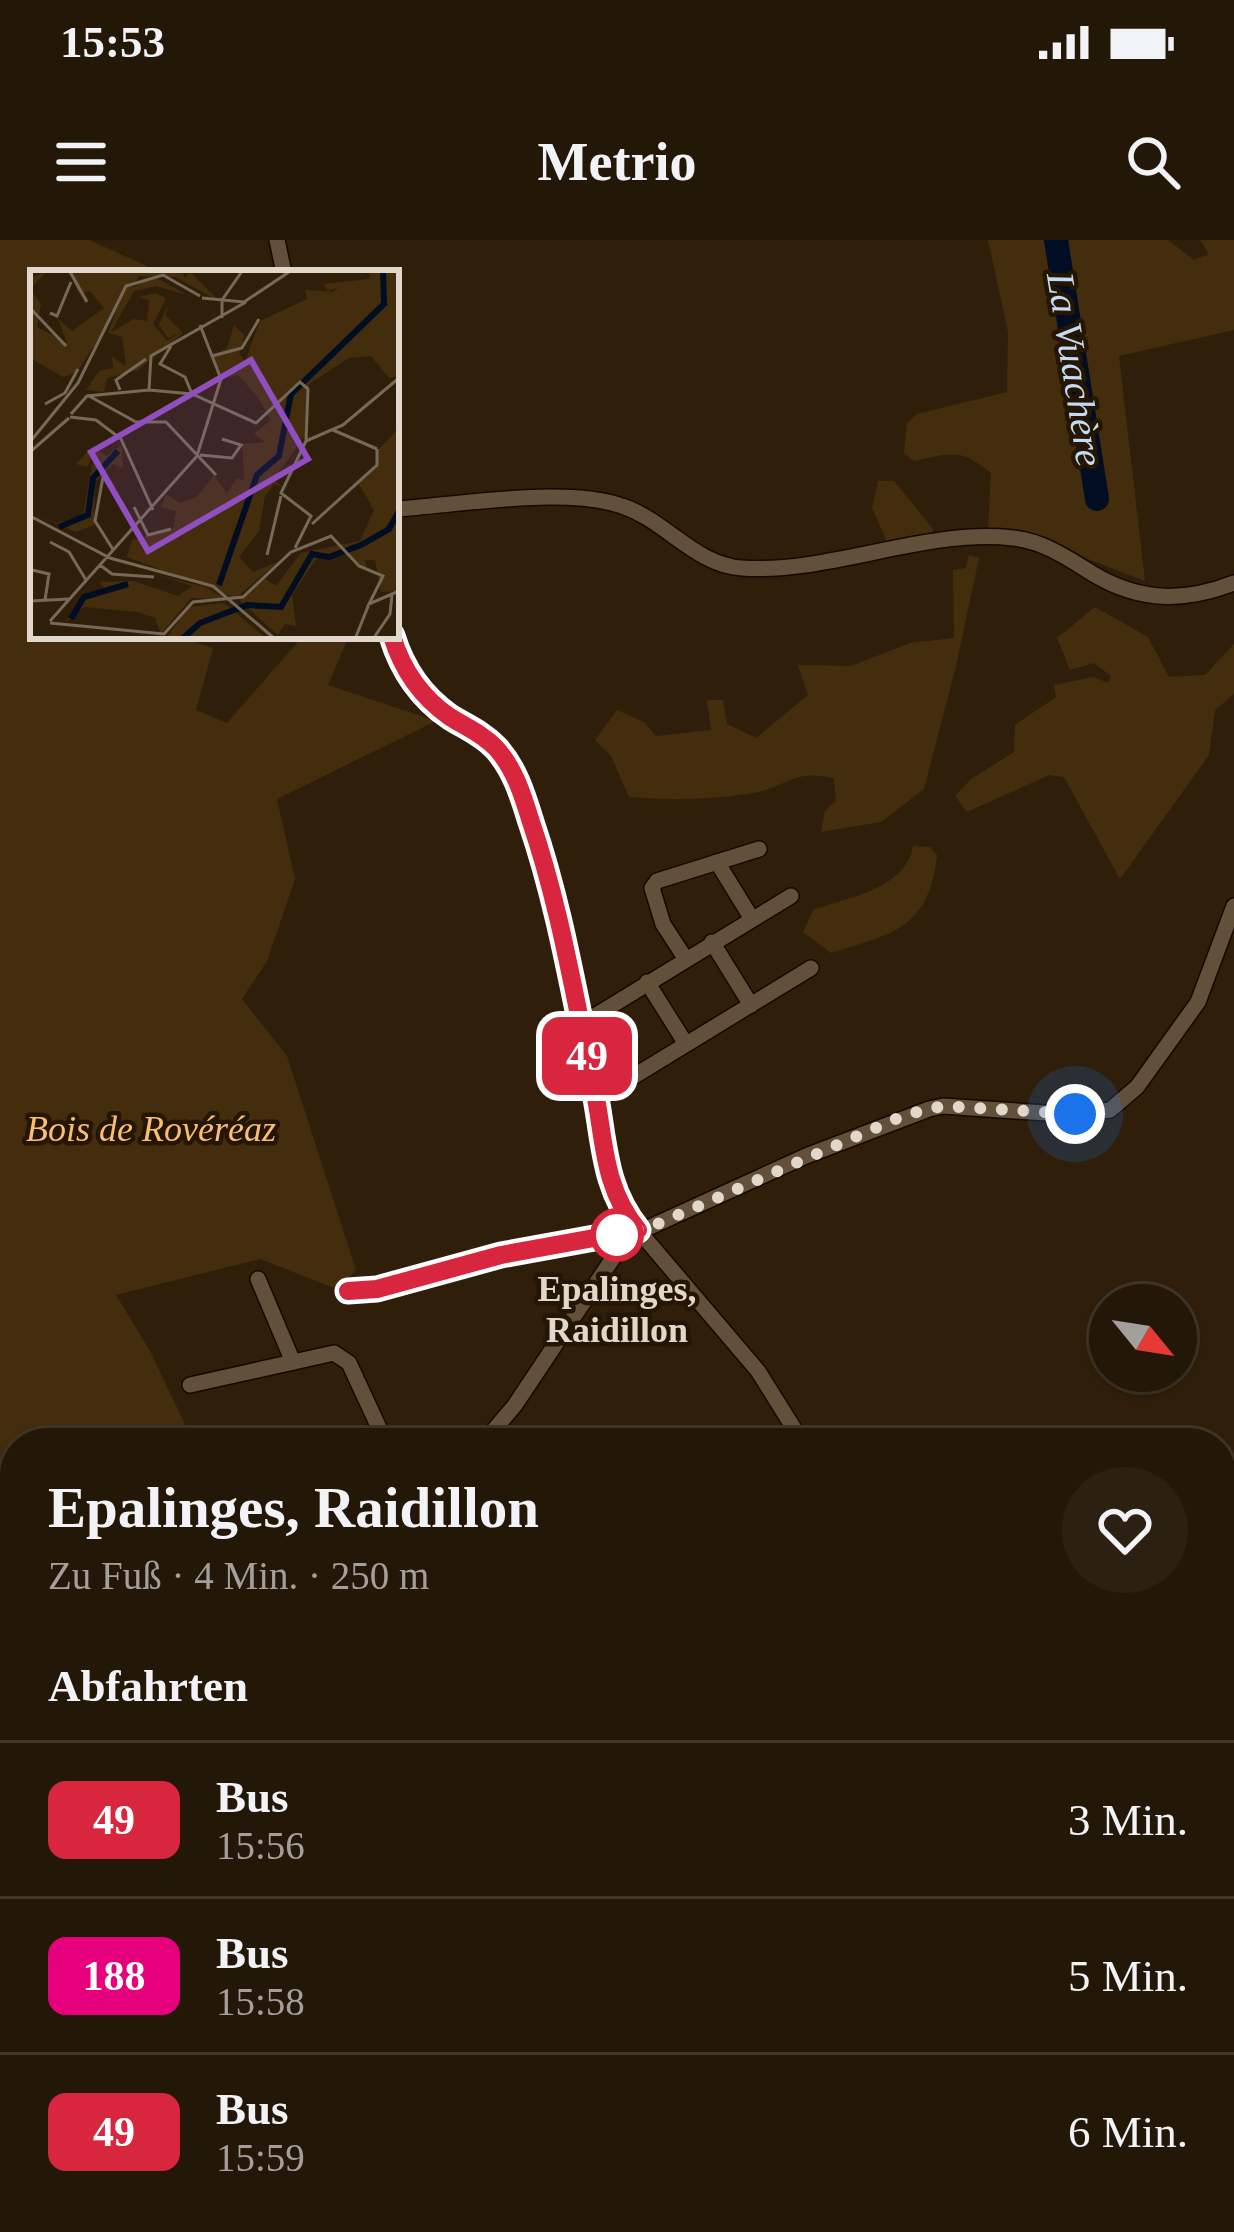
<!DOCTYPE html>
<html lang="de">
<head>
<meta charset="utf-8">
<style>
  body { margin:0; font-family:Georgia,serif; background:#2b2012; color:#f1f3f6; height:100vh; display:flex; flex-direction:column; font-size:45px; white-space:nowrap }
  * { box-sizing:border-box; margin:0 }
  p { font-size:39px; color:#a39f9c }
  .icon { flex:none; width:66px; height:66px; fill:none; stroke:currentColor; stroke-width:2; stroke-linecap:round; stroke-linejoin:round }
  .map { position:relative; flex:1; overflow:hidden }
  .panel { position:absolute; left:0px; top:1188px; width:1236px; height:804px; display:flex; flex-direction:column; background:#231708; border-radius:48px 48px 0 0; box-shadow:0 3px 9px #0004,0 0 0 3px #403629 }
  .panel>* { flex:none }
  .badge { padding:0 24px; border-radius:18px; font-size:42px; line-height:78px }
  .needle { width:78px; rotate:120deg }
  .tools { position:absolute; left:1089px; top:1044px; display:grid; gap:24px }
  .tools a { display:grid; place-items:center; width:108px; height:108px; border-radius:50%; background:#231708; box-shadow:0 3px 9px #0004,0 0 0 3px #403629; font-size:60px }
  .you { position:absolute; width:60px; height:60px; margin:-30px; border:9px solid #fff; border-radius:50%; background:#1a73e8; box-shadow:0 0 0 18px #1a73e833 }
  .map>.badge { position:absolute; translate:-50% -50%; box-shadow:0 0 0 6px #fff }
  h2 { padding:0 48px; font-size:45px; line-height:108px }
  .round { display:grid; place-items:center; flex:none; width:126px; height:126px; border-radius:63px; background:#2b2012 }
  .head { display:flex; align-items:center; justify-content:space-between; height:204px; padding:0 48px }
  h1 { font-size:57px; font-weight:800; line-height:90px }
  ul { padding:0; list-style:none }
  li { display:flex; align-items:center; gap:36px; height:156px; padding:0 48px; border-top:3px solid #403629 }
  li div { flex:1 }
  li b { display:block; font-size:45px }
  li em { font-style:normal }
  li .badge { min-width:132px; font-weight:700; text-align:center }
  .status { display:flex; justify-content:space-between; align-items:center; height:84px; padding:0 60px; background:#231708; direction:ltr }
  .status svg { height:33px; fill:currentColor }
  header { display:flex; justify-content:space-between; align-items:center; height:156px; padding:0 48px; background:#231708; font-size:54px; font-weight:800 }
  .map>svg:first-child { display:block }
  .green { fill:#442d0d }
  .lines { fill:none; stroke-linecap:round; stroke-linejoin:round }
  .river { stroke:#000d22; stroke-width:24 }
  .street-casing { stroke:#160800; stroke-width:18 }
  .street { stroke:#63503b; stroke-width:15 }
  .line-casing { stroke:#fff; stroke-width:27 }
  .line { stroke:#d7263d; stroke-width:18 }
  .walk { stroke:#e2d7cb; stroke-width:12; stroke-dasharray:0 21.6 }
  .stop-dot { fill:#fff; stroke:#d7263d; stroke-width:6 }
  .labels { text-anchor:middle; stroke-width:9; stroke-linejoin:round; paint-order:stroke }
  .park-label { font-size:36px; font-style:italic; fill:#f9bd73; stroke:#251503 }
  .stop-label { font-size:36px; font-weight:bold; fill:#e2d7cb; stroke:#251503 }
  .water-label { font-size:39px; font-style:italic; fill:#c3dbf6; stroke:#251503 }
  .inset-river { fill:none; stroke:#000d22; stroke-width:6 }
  .inset-road { fill:none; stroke:#776957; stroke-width:3 }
  .view { fill:#904ec1; fill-opacity:0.15; stroke:#904ec1; stroke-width:6 }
  .inset-edge { fill:none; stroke:#e2d7cb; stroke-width:6 }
</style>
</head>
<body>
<div class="status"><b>15:53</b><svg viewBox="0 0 49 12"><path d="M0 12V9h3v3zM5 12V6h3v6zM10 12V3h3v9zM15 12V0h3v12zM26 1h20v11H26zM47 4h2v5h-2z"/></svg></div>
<header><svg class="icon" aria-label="menu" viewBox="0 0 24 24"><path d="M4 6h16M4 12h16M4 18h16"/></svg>Metrio<svg class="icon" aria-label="search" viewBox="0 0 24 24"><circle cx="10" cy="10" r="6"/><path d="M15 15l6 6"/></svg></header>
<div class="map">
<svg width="1234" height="1992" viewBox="0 0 1234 1992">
  <rect width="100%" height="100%" fill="#2f1f0a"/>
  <g class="green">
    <polygon points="0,0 89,0 147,26 145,33 33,33 33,396 176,396 213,408 196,470 227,483 303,396 349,396 328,445 436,481 277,559 295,639 267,721 242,759 287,816 356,1030 337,1049 260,1019 116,1055 150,1111 194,1203 15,1203 15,1593 0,1567"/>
    <path d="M988 0H1168L1194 20 1209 14 1200 0H1234V90L1119 116 1145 341 1023 294 988 288 991 233C960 207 951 213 914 221L904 213 907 183 917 174 1007 152 1008 92Z"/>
    <polygon points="878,241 894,241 933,289 932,299 888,304 872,268"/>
    <path d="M969 315 979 318 956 426 924 549 881 582 821 592 825 571 836 561 834 538C791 529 790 546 753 553 710 560 672 560 629 557L611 516 595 500 617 470 644 482 656 496 711 490 707 460H723L727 484 756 498 808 455 798 425 851 426 910 403 954 398 953 330 966 328Z"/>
    <polygon points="1095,367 1148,397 1169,437 1205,435 1234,404 1234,454 1215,470 1209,515 1120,639 1064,537 1049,535 967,572 955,556 971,539 1014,512 1015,485 1056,457 1054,445 1094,437 1108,443 1111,436 1094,423 1070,430 1057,398"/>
    <path d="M913 606 930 607 937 615C929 689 892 694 831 713L803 692 813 670C849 657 906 649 913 606Z"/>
    <polygon points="1234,1631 1234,1992 1017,1992 998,1977 1221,1977 1221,1639"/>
    <polygon points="149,1977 913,1977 901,1992 157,1992"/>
  </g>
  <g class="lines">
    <g class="river">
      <polyline points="1056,0 1097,259"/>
      <polyline points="0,1324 15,1342"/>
      <polyline points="526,1977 528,1992"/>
    </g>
    <defs>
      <g id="street">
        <polyline points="277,0 284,33"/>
        <path d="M396 269C458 265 565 246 622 266 665 280 695 325 742 328 830 334 925 288 1013 298 1044 301 1069 319 1095 335 1141 362 1185 362 1234 343"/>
        <polyline points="392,396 406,431 420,450 443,471 493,505 520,548 556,661 594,849 603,920 616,959 638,990 758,1131 803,1203"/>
        <polyline points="717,622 752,679"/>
        <polyline points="712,702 751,765"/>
        <polyline points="685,718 663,684 652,648 657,641 759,609"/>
        <polyline points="647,742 686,804"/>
        <polyline points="580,785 791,656"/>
        <polyline points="613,849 811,728"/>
        <polyline points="258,1039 293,1122"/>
        <polyline points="348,1051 377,1049 501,1015 650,987 806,916 929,869 943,866 1075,875 1110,870 1137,847 1198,762 1234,666"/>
        <polyline points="190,1145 334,1113 349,1123 386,1203"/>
        <polyline points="319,1203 380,1191"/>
        <polyline points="483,1203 515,1165 631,991"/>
        <polyline points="1221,1268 1234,1258"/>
        <polyline points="1221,1613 1234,1616"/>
        <polyline points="0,1832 15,1857"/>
        <polyline points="87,1977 96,1992"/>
        <polyline points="654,1977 659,1992"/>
      </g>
    </defs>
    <use href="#street" class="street-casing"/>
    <use href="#street" class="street"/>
  </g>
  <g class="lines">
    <defs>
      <path id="line" d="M348 1051 377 1049 501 1015 638 990C601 945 605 896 593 843 574 755 560 667 531 582 523 556 515 529 496 508 483 494 466 487 450 477 421 457 402 429 392 396"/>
    </defs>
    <use href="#line" class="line-casing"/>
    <use href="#line" class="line"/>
    <polyline class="walk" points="617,995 660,983 905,875 943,866 1075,874"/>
  </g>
  <circle class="stop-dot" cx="617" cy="995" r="24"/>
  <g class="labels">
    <g class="park-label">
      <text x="151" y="901">Bois de Rovéréaz</text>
    </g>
    <g class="stop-label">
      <text x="617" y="1061">Epalinges,<tspan x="617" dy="41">Raidillon</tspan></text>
    </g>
    <g class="water-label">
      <text transform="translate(1076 129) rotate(81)" y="14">La Vuachère</text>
    </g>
  </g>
  <g transform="translate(30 30)">
    <rect width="369" height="369" fill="#2f1f0a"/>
    <path d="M39 0H151L155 8 160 2 189 31 145 7 109 6 47 102 33 107 0 88V8L16 2 0 19 11 34 7 57 37 73 28 49 42 61 74 38 60 21 49 24ZM340 0H369V106L359 108 341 86 319 88 279 114 277 163 244 209 252 217 244 214 235 226 229 261 209 287 223 302 248 292 206 328 97 287 102 270 143 259 146 241 131 237 136 224 150 233 167 227 184 205 197 223 207 208 214 211 212 174 235 172 224 164 241 150 227 126 208 105 193 108 182 86 197 78 204 55 215 66 209 83 215 91 230 51 277 29 275 20 303 22 308 18 297 21 294 14 339 9ZM125 7 157 25 126 16 104 21 81 62 104 49 117 51 119 30 109 27 126 23 136 28 123 54 137 71 150 63 138 68 129 55 138 35 136 46 153 63 108 100 77 108 74 122 56 120 69 101 83 98 82 87 96 96 92 67 78 63 94 21ZM369 158V321L351 322 345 290H335L337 299 311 282 286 289 262 325 266 356 255 354 248 365 209 330 235 309 246 316 271 283 330 271 344 240 327 211 348 196V180ZM92 174 93 199 83 194 65 212 64 255 46 262 0 242 27 253 53 246 64 185 57 197 46 194 63 176 76 186ZM121 303 174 317 197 329 161 328 131 364 125 348 108 342 54 337 35 353 53 326 75 320 70 312 104 311 148 326 163 316ZM194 333 237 369H136L158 337Z" fill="#442d0d"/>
    <path class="inset-river" d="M29 257 58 245 63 208 88 181M189 315 227 205 249 186 261 124 354 34 353 0M41 349 54 327 98 314M152 369 170 353 217 335 251 337 282 284 299 287 331 275 359 259 369 241"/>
    <path class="inset-road" d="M39 0 57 32M172 28 214 32 262 0M0 38 36 76M20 43 27 46 41 12M192 48V30L213 0M141 76 130 94 155 107 162 124M182 86 212 78 229 49M90 120 86 110 116 89M119 120 121 86 216 32M59 126 106 152H136L186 205M15 134 35 123 48 99M41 144 57 126 119 120 162 124 226 153 270 112 278 119 276 171M40 147 66 150 91 169 123 240M303 160 347 179M0 172 48 113 96 16 133 5 170 26M0 182 39 148M170 185 202 188 211 175 192 169M73 207 65 251 84 281M104 237 118 265 141 259M0 246 80 288 183 316 245 369M282 254 347 195V179M20 272 39 282 56 310M265 278 281 246 251 223 276 171 313 155 369 108M237 285 251 226M70 295 82 304 124 307M2 300 19 304 15 330M0 331 39 329M20 351 167 186 191 109 170 55M20 353 134 364 163 332 213 327 261 282 301 266 329 296 353 306 339 334 369 321M325 369 339 334M343 369 360 344 362 325"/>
    <path class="view" d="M221 90 278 189 118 281 61 182Z"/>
    <rect width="369" height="369" class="inset-edge"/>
  </g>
</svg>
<div class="tools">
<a><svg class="needle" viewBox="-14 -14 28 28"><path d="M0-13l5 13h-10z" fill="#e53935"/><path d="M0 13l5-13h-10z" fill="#a39f9c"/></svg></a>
</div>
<div class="you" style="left:1075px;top:874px"></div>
<b class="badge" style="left:587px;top:816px;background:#d7263d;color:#fff">49</b>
<section class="panel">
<div class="head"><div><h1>Epalinges, Raidillon</h1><p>Zu Fuß · 4 Min. · 250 m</p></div><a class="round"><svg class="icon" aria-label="heart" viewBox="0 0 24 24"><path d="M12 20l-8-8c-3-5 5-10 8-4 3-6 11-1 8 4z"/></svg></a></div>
<h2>Abfahrten</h2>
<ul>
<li><span class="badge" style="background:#d7263d;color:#fff">49</span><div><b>Bus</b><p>15:56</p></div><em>3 Min.</em></li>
<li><span class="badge" style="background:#e6007e;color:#fff">188</span><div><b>Bus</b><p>15:58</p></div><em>5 Min.</em></li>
<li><span class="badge" style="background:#d7263d;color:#fff">49</span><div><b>Bus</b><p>15:59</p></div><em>6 Min.</em></li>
</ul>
</section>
</div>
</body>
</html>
